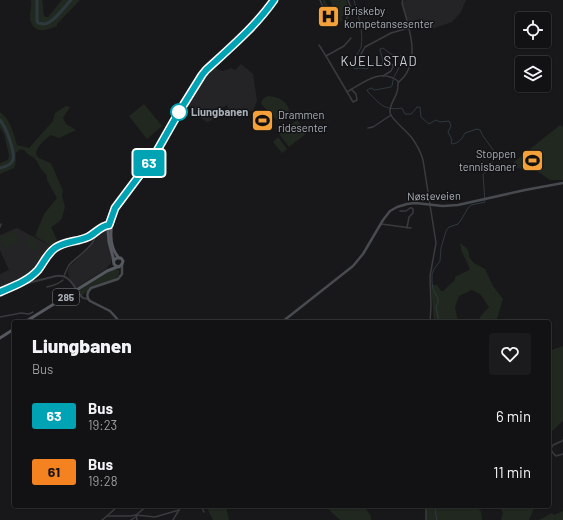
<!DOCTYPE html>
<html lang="en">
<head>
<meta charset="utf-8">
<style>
  body { margin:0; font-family:Barlow,sans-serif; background:#1b1b1d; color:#f1f3f6; height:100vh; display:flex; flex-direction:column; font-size:15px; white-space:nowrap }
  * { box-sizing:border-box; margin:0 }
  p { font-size:13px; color:#9c9ea0 }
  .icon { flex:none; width:22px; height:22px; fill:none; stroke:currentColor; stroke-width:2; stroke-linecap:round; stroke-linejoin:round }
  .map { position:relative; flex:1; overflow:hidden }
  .side { position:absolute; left:12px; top:320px; width:539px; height:188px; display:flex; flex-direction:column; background:#121214; border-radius:4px; box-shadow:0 1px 3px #0004,0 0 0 1px #313234 }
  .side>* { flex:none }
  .badge { padding:0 8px; border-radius:3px; font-size:14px; line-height:26px }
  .tools { position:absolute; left:515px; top:12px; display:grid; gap:8px }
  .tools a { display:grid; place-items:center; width:36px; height:36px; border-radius:4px; background:#121214; box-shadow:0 1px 3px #0004,0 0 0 1px #313234; font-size:20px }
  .map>.badge { position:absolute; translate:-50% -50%; box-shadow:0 0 0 2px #fff }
  .round { display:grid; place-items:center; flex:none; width:42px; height:42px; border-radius:4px; background:#1b1b1d }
  .headline { display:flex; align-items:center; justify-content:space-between; height:68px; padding:0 20px }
  h1 { font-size:19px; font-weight:800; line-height:30px }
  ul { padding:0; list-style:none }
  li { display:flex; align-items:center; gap:12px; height:56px; padding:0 20px }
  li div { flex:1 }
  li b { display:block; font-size:15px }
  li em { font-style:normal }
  li .badge { min-width:44px; font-weight:700; text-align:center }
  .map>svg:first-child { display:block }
  .built { fill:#242427 }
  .green { fill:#202820 }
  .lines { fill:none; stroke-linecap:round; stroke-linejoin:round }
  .stream { stroke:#2e393f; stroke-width:1 }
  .river { stroke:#2e393f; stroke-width:3 }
  .minor { stroke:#393b3f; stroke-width:1.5 }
  .tertiary { stroke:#393b3f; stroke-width:2 }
  .secondary { stroke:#474a4f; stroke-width:2.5 }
  .primary { stroke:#55585e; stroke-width:3 }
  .tertiary-bridge { stroke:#393b3f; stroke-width:2 }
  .line-casing { stroke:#fff; stroke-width:9 }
  .line { stroke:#00a3b4; stroke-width:6 }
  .stop-dot { fill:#fff; stroke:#00a3b4; stroke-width:2 }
  .labels { text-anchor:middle; stroke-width:3; stroke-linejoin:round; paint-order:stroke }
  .shield { fill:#131315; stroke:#7d8288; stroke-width:1 }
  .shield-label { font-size:10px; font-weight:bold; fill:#aab1ba }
  .poi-label { font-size:11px; fill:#aab1ba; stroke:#131315; text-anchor:start }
  .stop-label { font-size:11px; font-weight:bold; fill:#aab1ba; stroke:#131315; text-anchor:start }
  .street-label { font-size:11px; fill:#aab1ba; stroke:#131315 }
  .quarter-label { font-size:13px; letter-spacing:1px; fill:#cbcfd6; stroke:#131315 }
</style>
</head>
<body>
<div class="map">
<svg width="563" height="520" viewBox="0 0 563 520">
  <rect width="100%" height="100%" fill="#18181a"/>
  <g class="built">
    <polygon points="407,0 466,0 461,12 452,22 431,29 423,29 420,19 408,22 402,4 404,1"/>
    <polygon points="241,64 253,74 257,101 253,111 231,115 227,105 219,109 219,118 207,122 196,114 187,103 198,83 208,69 211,67 223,71 231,68 235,70"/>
    <polygon points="17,228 51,246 30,273 15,283 1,289 0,287 0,274 9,270 0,250 0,235"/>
    <polygon points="103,228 107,229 108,231 112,258 111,263 106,269 76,288 69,277 68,271 69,268 70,266 87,250 97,238 98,232 100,229"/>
  </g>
  <g class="green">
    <path d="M31 0H42C44 6 42 12 45 17H48L62 0H80L57 24V26C49 29 39 34 33 26 31 23 30 20 30 16 30 11 32 6 31 0Z"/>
    <polygon points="322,0 325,0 331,13 329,14 328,15"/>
    <path d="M330 0H346C350 10 352 12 341 17L343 19 342 21 336 23 334 26 331 20 332 19V18L338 15 337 12H335Z"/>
    <path d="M268 96C294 97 295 125 278 120 275 119 273 116 271 114 267 109 263 108 261 102L264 98Z"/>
    <polygon points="144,104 162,126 147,139 129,116"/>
    <path d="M66 106 70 107 63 118 66 124 76 130 59 138 51 135C46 138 30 152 39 158 41 159 48 162 51 163L63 191 62 196 65 207 62 218 59 222 51 227 57 240 51 246 35 236 44 214 57 198 47 180V176L41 169 37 161 33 157 30 156 24 150 20 149 16 153C15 158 17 163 14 168L0 174V163L8 160 9 155 4 134 0 127V112C10 119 14 134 17 145L29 148 53 121 55 113Z"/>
    <polygon points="297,120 307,133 289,147 279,134"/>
    <polygon points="560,125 563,127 563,180 550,180 537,171 527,171 519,168 516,168 514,162"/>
    <polygon points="278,137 287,149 282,153 273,142"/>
    <polygon points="15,231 19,241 4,248 0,237"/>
    <polygon points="33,236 38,249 31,251 26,239"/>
    <path d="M460 243C465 247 470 249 469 257L474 263 485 269 493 286 503 299 496 322H480V317L489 307 480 294 472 290 459 296 455 307 458 322H434L431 285H437L441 291H443L455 280V277L469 270 470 269 461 250Z"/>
    <path d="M114 269 119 270C122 283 97 282 89 288 87 290 86 293 83 295H81L78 291 109 271Z"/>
    <polygon points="563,346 563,421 549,434 549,351"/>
    <polygon points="206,506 226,506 229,520 213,520"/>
    <polygon points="325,506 364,506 371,516 371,520 340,520"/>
    <polygon points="426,506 477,506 481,512 482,520 427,520 426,513"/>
    <polygon points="499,506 535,506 529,520 501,520 503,513"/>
    <polygon points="563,511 563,520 539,520 552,513 554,515"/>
  </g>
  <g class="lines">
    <g class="stream">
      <path d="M354 0C358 15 364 32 361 47 359 54 348 63 355 69L360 68 367 69 372 64H383V61L380 50V49L383 48C386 50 388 52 391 54 393 55 402 56 405 57L406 59 402 62 394 77"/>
      <path d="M393 80 392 86 391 87 375 90 371 88 367 90 368 92C380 104 384 111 402 108L405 114H411L414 111 417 107H420L421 117 429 124 436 120 440 122 449 121 451 126 448 132 452 140 451 143 452 144C459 143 462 139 465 133L477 129 480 130 483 136 494 151V156L493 161 483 175 485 202 471 205 468 208 461 220 458 224 449 227 446 231 441 248 440 261 434 269 432 274V282L433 289 438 299V302L436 307 439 322"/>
      <polyline points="433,506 435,509 437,520"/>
    </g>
    <g class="river">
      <path d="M37 0V20L38 23C39 23 43 24 44 24 53 24 65 6 71 0"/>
      <path d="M0 120C6 127 15 151 13 160 11 165 5 167 0 168"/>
    </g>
    <g class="minor">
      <polyline points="320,0 326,14"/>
      <path d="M403 0 402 3C408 25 419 53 406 74 404 78 400 80 398 83 398 86 398 89 397 92 395 99 389 105 390 113 391 119 408 132 412 138 417 145 421 153 423 160L436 243 430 276 431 306 430 322"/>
      <path d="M346 20C349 9 354 14 348 0"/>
      <polyline points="351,38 344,46 326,56 353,102 357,100 356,94 351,89"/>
      <polyline points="319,45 326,56"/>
      <polyline points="361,54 365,47 391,33 409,28"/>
      <polyline points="383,76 391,71 393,67 393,65 386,61"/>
      <path d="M347 92C363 83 380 67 399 82"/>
      <polyline points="368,128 373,127 391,115"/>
      <polyline points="400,211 406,211 410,208 412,208 413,209 413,213 409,217 407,228"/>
      <polyline points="381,224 411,228"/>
      <polyline points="0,227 1,224"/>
      <path d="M64 276C66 272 67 267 70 264 78 256 97 244 96 232"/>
      <path d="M47 287C55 284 56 286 63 280"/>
      <polyline points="0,317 21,313 29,314 33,312"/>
      <polyline points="563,440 562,441 553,445 551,449 553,453 556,456 563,454"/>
      <polyline points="426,506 426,520"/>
      <polyline points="199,507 202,508 204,512"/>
      <polyline points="107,516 118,506"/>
      <polyline points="102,520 107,516 131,516 136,515 155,517 179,510"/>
      <polyline points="131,520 137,516"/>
      <polyline points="137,520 136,515 147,506"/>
      <polyline points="173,520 179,510 180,506"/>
    </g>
    <g class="tertiary">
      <path d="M16 286 56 276C65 275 69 278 74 286"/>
      <path d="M0 292C14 286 28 281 38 270 44 262 47 254 55 248 65 241 77 242 88 237 95 234 100 226 109 225L110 226"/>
      <polyline points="81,296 83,298 88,299"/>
    </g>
    <g class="secondary">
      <path d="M120 322 110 311 90 301C86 297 87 292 91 288L118 279 122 274V264"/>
      <polyline points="282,322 353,266 363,254 383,220 390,211 397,207 407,204 415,203 443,206 458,205 525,190 563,183"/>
    </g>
    <g class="primary">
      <path d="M114 215C110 229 108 246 119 258"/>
      <polyline points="114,260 117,258 121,258 123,261 122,264 119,267 116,266 114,264 113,257 109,242 108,231 111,219 115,208 154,156 184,103 201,75 209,66 239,40 264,13 274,0"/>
      <polyline points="25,322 107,271 117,267"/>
      <polyline points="0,338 14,329"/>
    </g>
    <polyline class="tertiary-bridge" points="74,286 81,296"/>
  </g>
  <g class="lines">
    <defs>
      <path id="line" d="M0 292C14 286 28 281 38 270 44 262 47 254 55 248 65 241 77 242 88 237 95 234 100 226 109 225L115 208 154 156 179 112 202 75 206 70C230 48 255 27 274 0"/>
    </defs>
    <use href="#line" class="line-casing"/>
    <use href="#line" class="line"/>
  </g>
  <defs>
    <symbol id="hospital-square" viewBox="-11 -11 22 22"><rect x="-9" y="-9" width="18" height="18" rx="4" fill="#f3a138" stroke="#131315"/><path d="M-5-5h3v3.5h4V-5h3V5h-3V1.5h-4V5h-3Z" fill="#111"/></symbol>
    <symbol id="stadium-square" viewBox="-11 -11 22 22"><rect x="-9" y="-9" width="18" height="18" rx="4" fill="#f3a138" stroke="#131315"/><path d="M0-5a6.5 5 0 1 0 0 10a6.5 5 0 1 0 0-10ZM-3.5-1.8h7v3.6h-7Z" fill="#111"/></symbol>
  </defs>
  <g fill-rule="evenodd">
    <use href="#hospital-square" x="316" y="4" width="25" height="25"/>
    <use href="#stadium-square" x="250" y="108" width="25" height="25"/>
    <use href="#stadium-square" x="520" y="148" width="25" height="25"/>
  </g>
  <circle class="stop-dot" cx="179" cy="112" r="8"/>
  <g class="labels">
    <rect class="shield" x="53" y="289" width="26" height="16" rx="3"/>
    <g class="shield-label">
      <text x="66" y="301">285</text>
    </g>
    <g class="poi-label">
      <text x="344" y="15">Briskeby<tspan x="344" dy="13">kompetansesenter</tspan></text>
      <text x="278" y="119">Drammen<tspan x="278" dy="13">ridesenter</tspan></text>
      <text x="516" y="158" text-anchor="end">Stoppen<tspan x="516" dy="13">tennisbaner</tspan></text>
    </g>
    <g class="stop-label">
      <text x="191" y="116">Liungbanen</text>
    </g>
    <g class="street-label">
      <text transform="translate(434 196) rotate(-1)" y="4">Nøsteveien</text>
    </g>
    <g class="quarter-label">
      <text x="379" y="66">KJELLSTAD</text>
    </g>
  </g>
</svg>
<div class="tools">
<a><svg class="icon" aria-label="locate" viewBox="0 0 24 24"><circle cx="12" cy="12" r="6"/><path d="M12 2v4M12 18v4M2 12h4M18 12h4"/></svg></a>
<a><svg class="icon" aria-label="layers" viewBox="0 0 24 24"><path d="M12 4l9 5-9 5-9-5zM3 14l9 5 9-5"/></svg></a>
</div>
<b class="badge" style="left:149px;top:163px;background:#00a3b4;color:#fff">63</b>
<section class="side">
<div class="headline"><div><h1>Liungbanen</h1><p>Bus</p></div><a class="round"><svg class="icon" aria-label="heart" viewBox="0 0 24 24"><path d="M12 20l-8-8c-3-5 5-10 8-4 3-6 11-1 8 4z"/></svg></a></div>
<ul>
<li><span class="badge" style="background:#00a3b4;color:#fff">63</span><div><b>Bus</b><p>19:23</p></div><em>6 min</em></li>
<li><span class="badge" style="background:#f58220;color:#111">61</span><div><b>Bus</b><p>19:28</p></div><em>11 min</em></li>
</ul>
</section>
</div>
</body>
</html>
